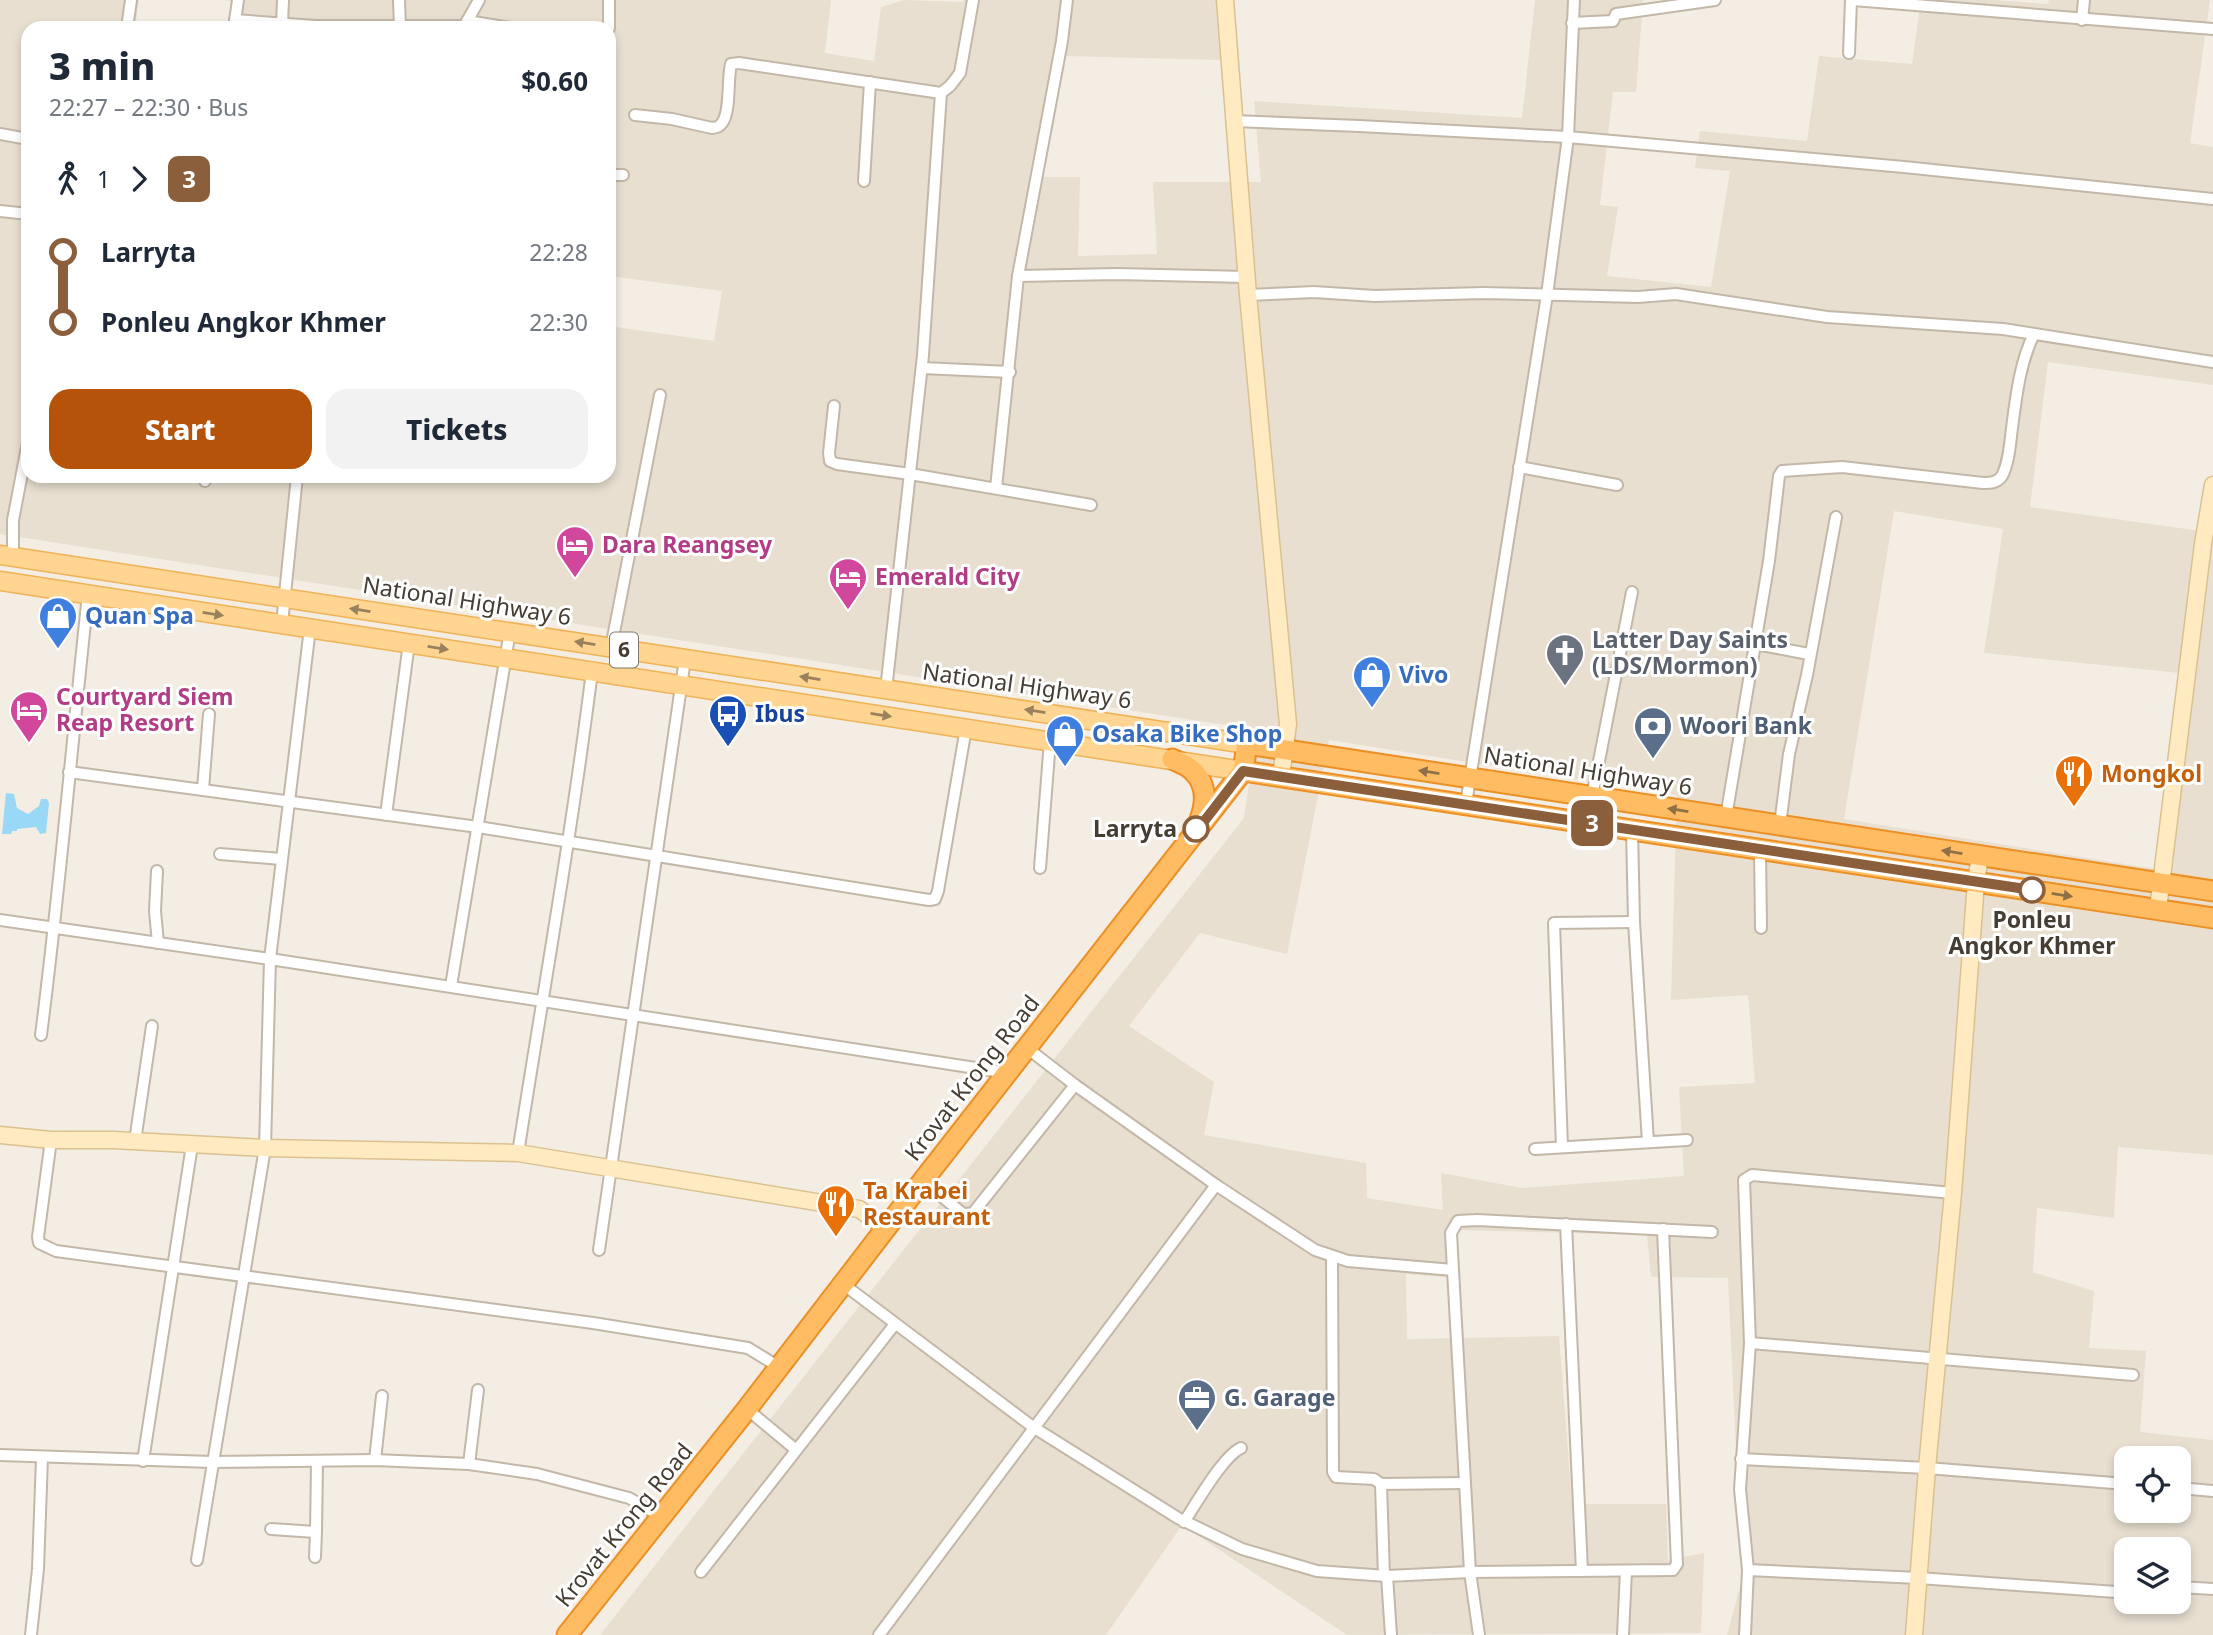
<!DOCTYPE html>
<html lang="en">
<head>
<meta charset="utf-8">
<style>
  body { margin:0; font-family:"Noto Sans",sans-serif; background:#f2f2f3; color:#1f2937; height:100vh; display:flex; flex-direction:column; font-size:26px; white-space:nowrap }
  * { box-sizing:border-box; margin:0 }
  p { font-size:23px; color:#747a83 }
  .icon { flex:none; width:38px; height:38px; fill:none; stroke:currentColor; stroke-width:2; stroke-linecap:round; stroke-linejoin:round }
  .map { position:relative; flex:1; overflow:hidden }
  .drawer { position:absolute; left:21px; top:21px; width:595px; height:462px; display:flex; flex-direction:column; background:#fff; border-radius:21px; box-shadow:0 4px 10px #0003 }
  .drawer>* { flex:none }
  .badge { padding:0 14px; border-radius:10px; font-size:24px; line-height:46px }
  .tools { position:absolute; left:2114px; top:1446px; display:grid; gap:14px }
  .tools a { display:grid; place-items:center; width:77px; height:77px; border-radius:14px; background:#fff; box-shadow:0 4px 10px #0003; font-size:35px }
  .map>.badge { position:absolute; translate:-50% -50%; box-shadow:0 0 0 4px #fff }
  .legs { display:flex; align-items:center; gap:10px; height:77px; padding:0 28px; font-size:23px }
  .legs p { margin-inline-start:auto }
  .overview { display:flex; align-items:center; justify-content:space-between; height:119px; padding:0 28px }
  h1 { font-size:38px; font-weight:800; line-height:52px }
  .action { display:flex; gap:14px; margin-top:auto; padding:14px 28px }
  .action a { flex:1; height:80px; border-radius:21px; background:#b45309; color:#fff; font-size:28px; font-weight:800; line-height:80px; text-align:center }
  .action a+a { background:#f2f2f3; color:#1f2937 }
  ul { padding:0 28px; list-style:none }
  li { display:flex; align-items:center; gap:24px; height:70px; font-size:26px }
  li i { display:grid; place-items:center; width:10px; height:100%; margin:0 9px; background:currentColor }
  li i::after { content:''; width:18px; height:18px; margin:-9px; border:5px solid; border-radius:50%; background:#fff }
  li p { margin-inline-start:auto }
  li:first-child i { background:linear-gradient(#0000 50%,currentColor 0) }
  li:last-child i { background:linear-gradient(currentColor 50%,#0000 0) }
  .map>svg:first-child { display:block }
  .residential { fill:#e8dfd1; fill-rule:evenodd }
  .water { fill:#99d9f7 }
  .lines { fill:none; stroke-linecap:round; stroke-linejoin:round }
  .street-casing { stroke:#c3b7a8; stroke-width:14 }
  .secondary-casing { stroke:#dbc190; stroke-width:19 }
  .primary-casing { stroke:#efb356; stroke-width:21 }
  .highway-casing { stroke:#ec9025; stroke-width:23 }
  .street { stroke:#fff; stroke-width:10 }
  .secondary { stroke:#ffeac2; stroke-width:16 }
  .primary { stroke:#ffd591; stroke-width:18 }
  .highway { stroke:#ffbc63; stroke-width:19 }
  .oneway { fill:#99815d }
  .oneway2 { fill:#907046 }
  .line-1-casing { stroke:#fff; stroke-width:16 }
  .line-1 { stroke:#8b5e3c; stroke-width:10 }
  .stop-1-dot { fill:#fff; stroke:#8b5e3c; stroke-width:3.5 }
  .labels { text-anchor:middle; stroke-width:6; stroke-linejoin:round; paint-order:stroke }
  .shield { fill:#fff; stroke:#7e7770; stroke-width:2 }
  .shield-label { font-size:21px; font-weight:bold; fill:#463d33 }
  .hotel-label { font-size:23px; font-weight:bold; fill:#b23c85; stroke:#fff; text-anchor:start }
  .street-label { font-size:23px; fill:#463d33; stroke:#fff }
  .shop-label { font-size:23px; font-weight:bold; fill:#366cbe; stroke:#fff; text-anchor:start }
  .worship-label { font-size:23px; font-weight:bold; fill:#5b616d; stroke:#fff; text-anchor:start }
  .transit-label { font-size:23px; font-weight:bold; fill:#164399; stroke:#fff; text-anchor:start }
  .service-label { font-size:23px; font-weight:bold; fill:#4e5e75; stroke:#fff; text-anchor:start }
  .food-label { font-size:23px; font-weight:bold; fill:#c56008; stroke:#fff; text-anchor:start }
  .stop-label { font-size:23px; font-weight:bold; fill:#463d33; stroke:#fff; text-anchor:end }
</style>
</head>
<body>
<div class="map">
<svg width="2213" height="1635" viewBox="0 0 2213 1635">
  <rect width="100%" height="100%" fill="#f4ede3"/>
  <path class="residential" d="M0 0H139L135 28H28V476H609V326L714 341 722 291 609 276V28H237L241 3 224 0H831L825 53 874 61 881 7 904 0 963 2 964 0H1217L1222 60 1064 56 1042 177H1080L1078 256 1157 254 1153 182H1261L1254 101 1522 118 1535 0H1643L1636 92H1613L1600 205 1618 207 1607 276 1711 287 1730 171 1695 168 1700 131 1807 141 1819 56 1912 64 1921 0H1995L2048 4 2049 0H2210L2190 143 2213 147V385L2048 362 2030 507 2208 532 2213 506V1155L2118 1147 2114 1218 2037 1208 2033 1272 2094 1291 2089 1348 2146 1351 2140 1432 2213 1440V1635H1727L1742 1579 1728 1278 1651 1277 1647 1235 1457 1230V1278L1406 1274 1407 1339 1559 1336 1572 1504H1666L1668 1560 1704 1553 1701 1633 1347 1635 1182 1525 1106 1635H600L1244 818 1257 730 0 534ZM1894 511 2003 529 1984 653 2180 673 2156 869 1844 819ZM1329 740 1677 795 1671 1000 1748 995 1755 1083 1679 1087 1684 1176 1522 1188 1441 1173 1443 1210 1367 1198 1366 1163 1204 1135 1214 1082 1129 1026 1200 933 1287 954ZM2126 1458H2179V1510H2126ZM2126 1549H2179V1601H2126Z"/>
  <polygon class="water" points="6,793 14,794 17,808 28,814 39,806 41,799 47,799 49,803 46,833 40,834 36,827 17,829 17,831 12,831 11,834 2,834"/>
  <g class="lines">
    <defs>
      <g id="street">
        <polyline points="399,0 400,27"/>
        <polyline points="1853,0 2213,29"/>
        <polyline points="235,20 315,26 464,26"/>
        <polyline points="2082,20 2084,0"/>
        <polyline points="467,21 511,28"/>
        <polyline points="1572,23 1613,21 1616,14 1715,0"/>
        <polyline points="282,24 283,0"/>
        <polyline points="465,25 479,0"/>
        <polyline points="127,28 131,0"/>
        <polyline points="234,28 238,0"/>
        <polyline points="609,28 609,0"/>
        <polyline points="1849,53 1851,0"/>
        <path d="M635 115 672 119 712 128C717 127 719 127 722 123 731 111 727 80 731 64L739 63 941 93 950 86 960 73 973 0"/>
        <polyline points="1233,121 1359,126 1568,137 1904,167 2213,199"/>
        <polyline points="0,134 28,139"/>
        <polyline points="609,175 623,175"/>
        <polyline points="864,181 870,82"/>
        <polyline points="0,211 28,214"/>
        <polyline points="1018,276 1117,274 1246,277"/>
        <polyline points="1248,295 1314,292 1375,296 1483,293 1638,297 1676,294 1827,317 2003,329 2213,362"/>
        <polyline points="922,368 1010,372"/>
        <polyline points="834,406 829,453 830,461 837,464 910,474 1091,505"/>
        <polyline points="1519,467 1617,485"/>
        <polyline points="205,481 206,476"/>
        <polyline points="996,488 1018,276 1062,41 1067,0"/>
        <polyline points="13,557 13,520 28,442"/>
        <polyline points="282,624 297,476"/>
        <polyline points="1756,644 1809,654"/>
        <polyline points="611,648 660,395"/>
        <polyline points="886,690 923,355 941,93"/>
        <polyline points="69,772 478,827 929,900 935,899 938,891 966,728"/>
        <polyline points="203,789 209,714"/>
        <polyline points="1592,797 1632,592"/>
        <polyline points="1466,804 1547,295 1568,137 1574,0"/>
        <polyline points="386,815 409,643"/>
        <path d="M1726 817 1769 561 1779 476 1782 471 1842 467 1983 483C1990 483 1997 483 2002 476 2009 462 2010 444 2012 428 2016 397 2020 362 2034 334"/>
        <polyline points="1780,825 1789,754 1807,675 1836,517"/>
        <polyline points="1632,829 1634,922 1648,1142"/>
        <polyline points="1760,849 1761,928"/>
        <polyline points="220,854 282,859"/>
        <polyline points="1040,868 1050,741"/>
        <polyline points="157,871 155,911 158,943"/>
        <polyline points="0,920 270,959 1008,1073"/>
        <polyline points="451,986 510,631"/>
        <path d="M41 1035C60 888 72 741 88 595"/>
        <polyline points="1027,1048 1075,1085 1216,1185 1315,1250 1348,1261 1453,1270"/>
        <polyline points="51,1140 38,1237 39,1243 56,1251 593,1323 748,1348 779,1367"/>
        <polyline points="135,1141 152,1026"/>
        <polyline points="1562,1147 1554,923 1634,922"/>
        <polyline points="1535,1149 1687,1140"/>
        <path d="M518 1153C543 993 572 832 592 671"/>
        <polyline points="923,1181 962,1213 966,1214 973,1213 1075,1085"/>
        <polyline points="1566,1224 1582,1571"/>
        <polyline points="599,1250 685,659"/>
        <polyline points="1332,1257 1333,1472 1336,1477 1374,1479 1381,1484 1384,1576"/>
        <polyline points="843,1284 1033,1427 1178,1518 1242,1549 1317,1571 1387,1576 1470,1572 1673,1570 1677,1564 1663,1229"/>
        <polyline points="1750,1343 2133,1375"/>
        <polyline points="747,1409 795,1449"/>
        <polyline points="0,1455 212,1462 375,1460 469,1464 537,1474 629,1498 662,1517"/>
        <polyline points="1741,1459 1927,1468 2126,1484"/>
        <polyline points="375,1460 382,1396"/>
        <polyline points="143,1461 192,1145"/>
        <polyline points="469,1464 478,1390"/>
        <polyline points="1381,1484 1464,1483"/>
        <polyline points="2179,1488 2213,1491"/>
        <path d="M1184 1522C1196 1504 1223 1456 1241 1448"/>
        <polyline points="271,1529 316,1532 317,1462"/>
        <polyline points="315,1557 316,1532"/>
        <polyline points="197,1560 265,1148 270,959 310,628"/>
        <polyline points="1748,1570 1919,1578 2116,1592 2126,1590"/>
        <polyline points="701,1572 895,1324"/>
        <polyline points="1387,1576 1391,1635"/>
        <polyline points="2179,1587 2213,1589"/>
        <polyline points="31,1635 38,1569 42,1458"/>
        <polyline points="879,1635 1216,1185"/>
        <polyline points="1479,1635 1470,1572 1453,1270 1451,1233 1458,1221 1477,1220 1712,1232"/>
        <polyline points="1623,1635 1626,1571"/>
        <polyline points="1745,1635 1748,1570 1740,1489 1750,1343 1744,1180 1752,1175 1953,1193"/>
      </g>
      <g id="secondary">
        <polyline points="1225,0 1248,295 1288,724 1281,777"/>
        <polyline points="2158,909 2203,544 2213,485"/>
        <polyline points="0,1135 51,1140 113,1140 265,1148 518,1153 859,1209 886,1228"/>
        <polyline points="1914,1635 1927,1468 1953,1193 1976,882 1980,856"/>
      </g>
      <g id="primary">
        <polyline points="0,555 1247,744"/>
        <polyline points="0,581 1243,771"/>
      </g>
      <g id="highway">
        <path d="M1172 759C1178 762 1187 765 1192 770 1208 784 1206 805 1199 822"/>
        <polyline points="1243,771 2213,918"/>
        <polyline points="567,1635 747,1409 886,1228 1243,771 1247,744 2213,891"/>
      </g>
    </defs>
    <use href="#street" class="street-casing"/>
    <use href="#secondary" class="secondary-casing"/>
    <use href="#primary" class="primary-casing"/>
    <use href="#highway" class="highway-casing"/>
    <use href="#street" class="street"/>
    <use href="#secondary" class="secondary"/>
    <use href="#primary" class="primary"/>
    <use href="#highway" class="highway"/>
  </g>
  <defs><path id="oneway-solid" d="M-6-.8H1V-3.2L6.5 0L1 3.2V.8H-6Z" transform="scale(1.75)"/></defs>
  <g class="oneway">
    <use href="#oneway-solid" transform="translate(360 610) rotate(-171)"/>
    <use href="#oneway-solid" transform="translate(213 614) rotate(9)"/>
    <use href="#oneway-solid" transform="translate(585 643) rotate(-171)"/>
    <use href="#oneway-solid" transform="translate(438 648) rotate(9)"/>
    <use href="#oneway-solid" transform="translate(810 678) rotate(-171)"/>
    <use href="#oneway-solid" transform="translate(1035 711) rotate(-171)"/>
    <use href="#oneway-solid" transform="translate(881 715) rotate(9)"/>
  </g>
  <g class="oneway2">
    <use href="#oneway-solid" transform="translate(1429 772) rotate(-171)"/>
    <use href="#oneway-solid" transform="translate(1678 810) rotate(-171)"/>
    <use href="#oneway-solid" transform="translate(1952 852) rotate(-171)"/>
    <use href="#oneway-solid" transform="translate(2062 895) rotate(9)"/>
  </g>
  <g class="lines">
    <defs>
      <polyline id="line-1" points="1196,829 1192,837 1243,771 2032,890"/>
    </defs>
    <use href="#line-1" class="line-1-casing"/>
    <use href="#line-1" class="line-1"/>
  </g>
  <defs>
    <symbol id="hotel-pin" viewBox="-11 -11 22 30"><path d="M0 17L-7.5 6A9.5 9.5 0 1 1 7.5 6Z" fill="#d1479c" stroke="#fff"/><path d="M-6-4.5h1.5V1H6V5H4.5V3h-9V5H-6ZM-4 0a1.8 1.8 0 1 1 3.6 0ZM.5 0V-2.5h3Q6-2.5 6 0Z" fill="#fff"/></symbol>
    <symbol id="shop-pin" viewBox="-11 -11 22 30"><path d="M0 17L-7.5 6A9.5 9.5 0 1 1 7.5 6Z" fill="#3f7fe0" stroke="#fff"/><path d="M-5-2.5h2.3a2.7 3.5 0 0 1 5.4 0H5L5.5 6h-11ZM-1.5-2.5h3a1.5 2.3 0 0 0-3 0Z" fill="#fff"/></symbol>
    <symbol id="church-pin" viewBox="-11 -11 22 30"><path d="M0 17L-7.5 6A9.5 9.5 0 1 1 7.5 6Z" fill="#6b7280" stroke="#fff"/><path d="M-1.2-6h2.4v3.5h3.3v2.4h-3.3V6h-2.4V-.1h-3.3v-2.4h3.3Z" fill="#fff"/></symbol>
    <symbol id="bus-pin" viewBox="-11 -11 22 30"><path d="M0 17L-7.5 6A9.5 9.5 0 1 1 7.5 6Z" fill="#1a4fb4" stroke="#fff"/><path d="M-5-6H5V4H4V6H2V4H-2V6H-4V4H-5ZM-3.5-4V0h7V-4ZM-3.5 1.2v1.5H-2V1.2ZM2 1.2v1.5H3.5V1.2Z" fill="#fff"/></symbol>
    <symbol id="bank-pin" viewBox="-11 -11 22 30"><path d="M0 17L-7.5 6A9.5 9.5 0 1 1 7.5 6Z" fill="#5c6f8a" stroke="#fff"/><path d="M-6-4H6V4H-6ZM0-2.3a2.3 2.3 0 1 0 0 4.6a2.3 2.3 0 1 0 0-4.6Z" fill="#fff"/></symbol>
    <symbol id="restaurant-pin" viewBox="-11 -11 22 30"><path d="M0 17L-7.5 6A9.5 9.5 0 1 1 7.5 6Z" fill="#e8710a" stroke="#fff"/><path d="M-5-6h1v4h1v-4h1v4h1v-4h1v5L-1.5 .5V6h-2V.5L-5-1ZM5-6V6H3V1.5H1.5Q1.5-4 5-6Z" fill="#fff"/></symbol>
    <symbol id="office-pin" viewBox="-11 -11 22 30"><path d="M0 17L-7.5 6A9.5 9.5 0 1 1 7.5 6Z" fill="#5c6f8a" stroke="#fff"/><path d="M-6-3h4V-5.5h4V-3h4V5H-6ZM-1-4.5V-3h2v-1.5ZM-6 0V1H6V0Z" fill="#fff"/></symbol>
  </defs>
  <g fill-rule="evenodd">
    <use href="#hotel-pin" x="553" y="523" width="44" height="60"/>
    <use href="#hotel-pin" x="826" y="555" width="44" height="60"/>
    <use href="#shop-pin" x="36" y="594" width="44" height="60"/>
    <use href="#church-pin" x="1543" y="631" width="44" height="60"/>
    <use href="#shop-pin" x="1350" y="653" width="44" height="60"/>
    <use href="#hotel-pin" x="7" y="688" width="44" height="60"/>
    <use href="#bus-pin" x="706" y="692" width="44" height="60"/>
    <use href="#bank-pin" x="1631" y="704" width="44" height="60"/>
    <use href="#shop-pin" x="1043" y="712" width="44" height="60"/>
    <use href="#restaurant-pin" x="2052" y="752" width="44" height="60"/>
    <use href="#restaurant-pin" x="814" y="1182" width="44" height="60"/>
    <use href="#office-pin" x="1175" y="1376" width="44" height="60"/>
  </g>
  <g class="stop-1-dot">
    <circle cx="1196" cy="829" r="12"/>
    <circle cx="2032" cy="890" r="12"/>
  </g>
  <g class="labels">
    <rect class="shield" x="610" y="632.5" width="28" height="35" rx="5"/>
    <g class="shield-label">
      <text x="624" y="657">6</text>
    </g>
    <g class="hotel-label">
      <text x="602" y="553">Dara Reangsey</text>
      <text x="875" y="585">Emerald City</text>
      <text x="56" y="705">Courtyard Siem<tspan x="56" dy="26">Reap Resort</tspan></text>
    </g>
    <g class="street-label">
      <text transform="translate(467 601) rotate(9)" y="8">National Highway 6</text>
      <text transform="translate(1027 686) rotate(8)" y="8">National Highway 6</text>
      <text transform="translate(1588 771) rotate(9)" y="8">National Highway 6</text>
      <text transform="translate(972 1078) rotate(-52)" y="8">Krovat Krong Road</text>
      <text transform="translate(624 1525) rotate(-51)" y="8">Krovat Krong Road</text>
    </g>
    <g class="shop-label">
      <text x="85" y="624">Quan Spa</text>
      <text x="1399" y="683">Vivo</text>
      <text x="1092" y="742">Osaka Bike Shop</text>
    </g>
    <g class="worship-label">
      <text x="1592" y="648">Latter Day Saints<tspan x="1592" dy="26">(LDS/Mormon)</tspan></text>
    </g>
    <g class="transit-label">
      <text x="755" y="722">Ibus</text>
    </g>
    <g class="service-label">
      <text x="1680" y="734">Woori Bank</text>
      <text x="1224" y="1406">G. Garage</text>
    </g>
    <g class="food-label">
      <text x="2101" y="782">Mongkol</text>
      <text x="863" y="1199">Ta Krabei<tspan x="863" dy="26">Restaurant</tspan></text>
    </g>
    <g class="stop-label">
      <text x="1177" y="837">Larryta</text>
      <text x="2032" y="928" text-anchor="middle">Ponleu<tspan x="2032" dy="26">Angkor Khmer</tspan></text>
    </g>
  </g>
</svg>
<div class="tools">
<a><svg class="icon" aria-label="locate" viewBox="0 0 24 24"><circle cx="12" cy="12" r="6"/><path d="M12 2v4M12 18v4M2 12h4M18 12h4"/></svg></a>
<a><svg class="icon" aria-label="layers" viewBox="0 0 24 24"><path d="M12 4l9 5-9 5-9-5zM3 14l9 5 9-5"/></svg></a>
</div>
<b class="badge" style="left:1592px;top:823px;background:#8b5e3c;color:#fff">3</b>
<section class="drawer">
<div class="overview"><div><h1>3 min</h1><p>22:27 – 22:30 · Bus</p></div><b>$0.60</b></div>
<div class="legs"><svg class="icon" aria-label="walk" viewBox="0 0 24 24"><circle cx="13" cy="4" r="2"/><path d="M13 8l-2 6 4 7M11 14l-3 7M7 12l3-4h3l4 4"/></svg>1<svg class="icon" aria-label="forward" viewBox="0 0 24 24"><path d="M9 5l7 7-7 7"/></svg><b class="badge" style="background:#8b5e3c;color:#fff">3</b></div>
<ul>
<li><i style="color:#8b5e3c"></i><b>Larryta</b><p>22:28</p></li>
<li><i style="color:#8b5e3c"></i><b>Ponleu Angkor Khmer</b><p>22:30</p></li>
</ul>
<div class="action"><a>Start</a><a>Tickets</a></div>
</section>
</div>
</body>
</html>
